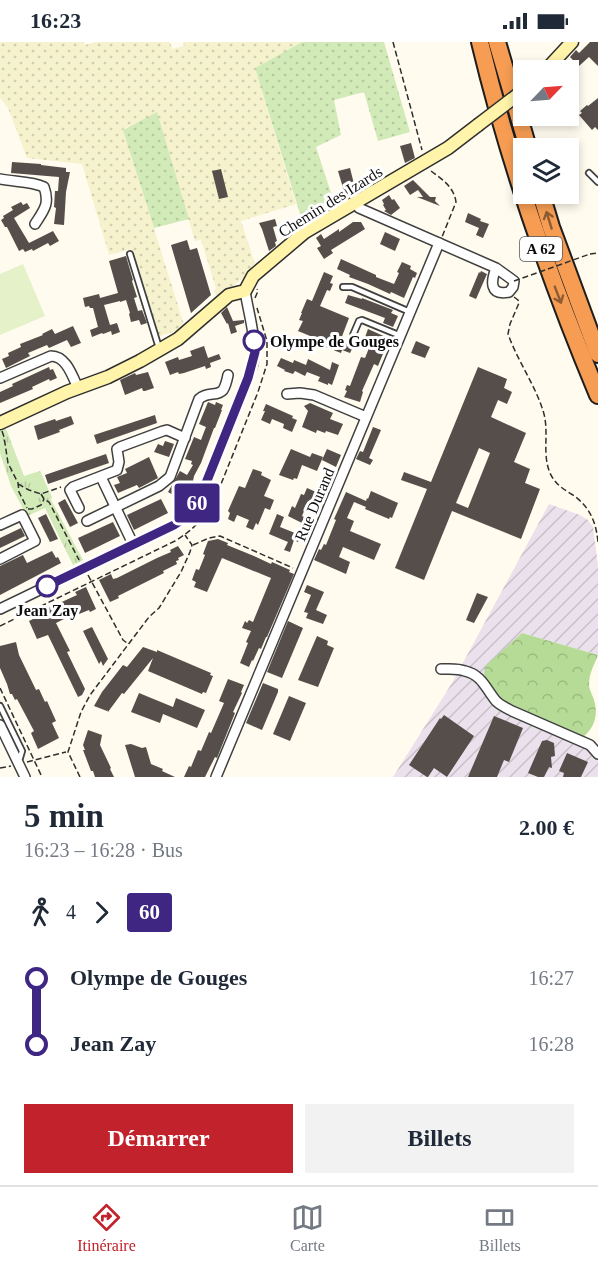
<!DOCTYPE html>
<html lang="fr">
<head>
<meta charset="utf-8">
<style>
  body { margin:0; font-family:Georgia,serif; background:#f2f2f3; color:#1f2937; height:100vh; display:flex; flex-direction:column; font-size:22px; white-space:nowrap }
  * { box-sizing:border-box; margin:0 }
  p { font-size:20px; color:#747a83 }
  .icon { flex:none; width:33px; height:33px; fill:none; stroke:currentColor; stroke-width:2; stroke-linecap:round; stroke-linejoin:round }
  .map { position:relative; height:735px; overflow:hidden }
  .details { display:flex; flex-direction:column; background:#fff; flex:1 }
  .details>* { flex:none }
  .badge { padding:0 12px; border-radius:4px; font-size:21px; line-height:39px }
  .needle { width:39px; rotate:65deg }
  .buttons { position:absolute; left:513px; top:18px; display:grid; gap:12px }
  .buttons a { display:grid; place-items:center; width:66px; height:66px; border-radius:0px; background:#fff; box-shadow:0 3px 9px #0003; font-size:30px }
  .map>.badge { position:absolute; translate:-50% -50%; box-shadow:0 0 0 3px #fff }
  .legs { display:flex; align-items:center; gap:9px; height:66px; padding:0 24px; font-size:20px }
  .legs p { margin-inline-start:auto }
  .overview { display:flex; align-items:center; justify-content:space-between; height:102px; padding:0 24px }
  h1 { font-size:33px; font-weight:700; line-height:45px }
  .button { display:flex; gap:12px; margin-top:auto; padding:12px 24px }
  .button a { flex:1; height:69px; border-radius:0px; background:#c1222b; color:#fff; font-size:24px; font-weight:700; line-height:69px; text-align:center }
  .button a+a { background:#f2f2f3; color:#1f2937 }
  ul { padding:0 24px; list-style:none }
  li { display:flex; align-items:center; gap:21px; height:66px; font-size:22px }
  li i { display:grid; place-items:center; width:9px; height:100%; margin:0 8px; background:currentColor }
  li i::after { content:''; width:15px; height:15px; margin:-8px; border:4px solid; border-radius:50%; background:#fff }
  li p { margin-inline-start:auto }
  li:first-child i { background:linear-gradient(#0000 50%,currentColor 0) }
  li:last-child i { background:linear-gradient(currentColor 50%,#0000 0) }
  .status { display:flex; justify-content:space-between; align-items:center; height:42px; padding:0 30px; background:#fff; direction:ltr }
  .status svg { height:16px; fill:currentColor }
  .dock { display:flex; justify-content:space-around; align-items:center; height:84px; border-top:2px solid #e0e1e3; background:#fff; font-size:16px; color:#747a83 }
  .dock a { display:grid; justify-items:center; gap:3px }
  .dock .on { color:#c1222b }
  .map>svg:first-child { display:block }
  .industrial { fill:url(#industrial-furrows) }
  .farmland { fill:url(#farmland-dots) }
  .grass { fill:url(#grass-dots) }
  .forest { fill:url(#forest-crowns) }
  .park { fill:url(#park-tufts) }
  .pitch { fill:#e4f1c9 }
  .building { fill:#564e4a; fill-rule:evenodd }
  .lines { fill:none; stroke-linecap:round; stroke-linejoin:round }
  .lane-casing { stroke:#404040; stroke-width:8 }
  .street-casing { stroke:#404040; stroke-width:12 }
  .secondary-casing { stroke:#2f2f2f; stroke-width:15 }
  .highway-casing { stroke:#1e1e1e; stroke-width:20 }
  .path { stroke:#2f2f2f; stroke-width:1.5; stroke-dasharray:6 3; stroke-linecap:butt }
  .lane { stroke:#fff; stroke-width:4.5 }
  .street { stroke:#fff; stroke-width:9 }
  .secondary { stroke:#fff4a9; stroke-width:12 }
  .highway { stroke:#f79d53; stroke-width:16 }
  .secondary-bridge-casing { stroke:#2f2f2f; stroke-width:15; stroke-linecap:butt }
  .path-bridge { stroke:#2f2f2f; stroke-width:1.5; stroke-dasharray:6 3; stroke-linecap:butt }
  .secondary-bridge { stroke:#fff4a9; stroke-width:12 }
  .oneway { stroke:#8e5c34 }
  .line-1-casing { stroke:#fff; stroke-width:14 }
  .line-1 { stroke:#3f2682; stroke-width:9 }
  .stop-1-dot { fill:#fff; stroke:#3f2682; stroke-width:3 }
  .labels { text-anchor:middle; stroke-width:6; stroke-linejoin:round; paint-order:stroke }
  .shield { fill:#fff; stroke:#565656; stroke-width:1.5 }
  .shield-label { font-size:15px; font-weight:bold; fill:#0d0d0d }
  .street-label { font-size:16px; fill:#0d0d0d; stroke:#fff }
  .stop-label { font-size:16px; font-weight:bold; fill:#0d0d0d; stroke:#fff; text-anchor:start }
</style>
</head>
<body>
<div class="status"><b>16:23</b><svg viewBox="0 0 49 12"><path d="M0 12V9h3v3zM5 12V6h3v6zM10 12V3h3v9zM15 12V0h3v12zM26 1h20v11H26zM47 4h2v5h-2z"/></svg></div>
<div class="map">
<svg width="598" height="735" viewBox="0 0 598 735">
  <defs>
    <pattern id="industrial-furrows" width="10" height="10" patternUnits="userSpaceOnUse" patternTransform="scale(1.5)"><rect width="10" height="10" fill="#ebe1ec"/><path d="M-1 1l2-2M0 10L10 0M9 11l2-2" fill="none" stroke="#c8c0c9"/></pattern>
    <pattern id="farmland-dots" width="8" height="8" patternUnits="userSpaceOnUse" patternTransform="scale(1.5)"><rect width="8" height="8" fill="#f5f2cd"/><path d="M2 2h.1M6 6h.1" fill="none" stroke="#d1ceaf" stroke-width="1.8" stroke-linecap="round"/></pattern>
    <pattern id="grass-dots" width="8" height="8" patternUnits="userSpaceOnUse" patternTransform="scale(1.5)"><rect width="8" height="8" fill="#d2eab7"/><path d="M2 2h.1M6 6h.1" fill="none" stroke="#b3c89c" stroke-width="1.8" stroke-linecap="round"/></pattern>
    <pattern id="forest-crowns" width="20" height="18" patternUnits="userSpaceOnUse" patternTransform="scale(1.5)"><rect width="20" height="18" fill="#b6db96"/><path d="M2 6a3 3 0 1 1 6 0M12 15a3 3 0 1 1 6 0" fill="none" stroke="#9bbb80"/></pattern>
    <pattern id="park-tufts" width="24" height="20" patternUnits="userSpaceOnUse" patternTransform="scale(1.5)"><rect width="24" height="20" fill="#d2eab7"/><path d="M3 7l-1-3M5 7V3M7 7l1-3M15 17l-1-3M17 17v-4M19 17l1-3" fill="none" stroke="#b3c89c"/></pattern>
  </defs>
  <rect width="100%" height="100%" fill="#fffbee"/>
  <polygon class="industrial" points="549,462 580,473 588,478 593,485 598,524 598,613 522,591 505,659 592,699 598,705 598,735 393,735 452,641"/>
  <polygon class="farmland" points="0,0 84,0 85,3 96,0 170,0 172,7 184,4 183,0 302,0 255,26 296,162 241,179 256,225 219,256 214,250 216,246 201,198 195,199 157,71 123,87 185,286 157,295 132,207 109,213 82,122 27,116 8,66 0,56"/>
  <g class="grass">
    <polygon points="302,0 384,0 410,90 378,99 364,50 334,58 341,93 316,105 336,166 304,185 255,26"/>
    <polygon points="157,70 189,177 154,186 123,88"/>
  </g>
  <path class="forest" d="M522 591 598 613C594 624 589 630 589 644 590 650 594 655 595 662 598 675 593 687 583 695L505 659 490 644 484 632 485 624Z"/>
  <polygon class="park" points="5,384 24,434 40,429 52,455 51,458 83,518 73,523 45,466 27,474 11,444 0,411 0,386"/>
  <polygon class="pitch" points="23,222 45,274 0,293 0,232"/>
  <g class="building">
    <polygon points="590,0 598,0 598,24 589,15 579,24 570,15 576,8 579,11"/>
    <polygon points="598,56 598,88 595,85 592,88 579,73 582,71 580,69 587,63 588,64"/>
    <polygon points="411,101 415,116 405,121 400,104"/>
    <polygon points="12,120 41,122 41,123 66,126 66,130 70,130 66,150 64,183 54,182 56,166 54,165 55,149 58,149 59,135 11,131"/>
    <polygon points="350,126 356,150 346,156 338,129"/>
    <polygon points="221,127 228,155 219,157 212,129"/>
    <polygon points="413,138 430,155 436,155 435,159 440,164 417,155 423,155 418,148 410,153 404,144"/>
    <polygon points="389,153 392,158 394,157 400,166 391,173 384,169 386,168 383,163 384,162 382,158"/>
    <polygon points="21,160 23,163 27,161 30,166 14,176 29,201 53,189 59,199 50,204 48,201 33,209 32,207 25,210 23,207 19,209 7,185 5,185 1,178 4,176 3,174 13,168 11,165"/>
    <polygon points="468,171 481,177 480,179 489,182 483,196 476,193 479,186 465,180"/>
    <polygon points="275,177 277,184 273,185 277,199 275,200 276,204 269,209 262,187 259,181"/>
    <polygon points="353,180 361,180 365,187 331,208 333,211 324,217 317,206 321,204 316,196 321,192 324,197 339,187 339,190"/>
    <polygon points="385,190 400,197 395,209 380,202"/>
    <polygon points="187,198 190,208 197,206 211,253 191,271 171,203"/>
    <polygon points="126,214 133,238 132,239 137,255 134,256 138,269 142,268 147,281 141,283 139,278 131,280 129,272 130,271 126,258 120,260 120,259 104,263 110,283 117,281 120,290 112,293 111,289 103,292 102,291 92,295 90,288 98,285 93,266 90,266 89,264 85,265 83,256 99,252 100,256 118,251 109,219"/>
    <polygon points="341,217 376,233 376,235 394,242 399,231 397,230 402,220 411,224 410,227 417,231 415,236 413,235 404,256 391,250 390,252 368,242 349,235 350,233 337,227"/>
    <polygon points="481,229 487,232 476,257 469,254 479,230 480,231"/>
    <polygon points="324,230 333,234 330,241 333,242 330,249 327,248 320,264 349,276 341,297 354,303 350,311 342,308 341,311 323,304 322,308 316,306 317,302 315,296 298,289 303,279 299,278 302,271 301,271 307,257 312,259"/>
    <polygon points="348,253 362,257 362,256 393,268 391,271 398,274 393,285 383,281 385,276 345,261"/>
    <polygon points="227,265 233,279 244,278 244,281 235,284 237,290 231,292 228,281 227,282 221,271"/>
    <polygon points="73,284 81,301 71,305 67,298 49,306 47,303 28,311 30,314 6,326 2,317 9,314 8,311 21,305 20,302 43,293 42,292 52,287 55,292"/>
    <polygon points="368,287 388,296 388,297 390,298 386,307 385,307 378,324 374,322 362,349 363,350 360,360 344,355 347,349 345,348 347,343 350,344 361,315 365,316 371,301 364,298"/>
    <polygon points="416,299 430,305 425,316 411,311"/>
    <polygon points="204,304 208,316 219,312 221,317 210,321 211,325 206,327 205,324 184,331 179,332 178,330 170,333 165,320 178,315 179,318 192,314 190,309"/>
    <polygon points="281,316 293,321 294,318 306,323 308,317 330,328 332,320 339,323 332,343 328,341 328,343 318,339 320,335 307,330 305,334 295,329 293,332 284,329 285,328 277,324"/>
    <polygon points="49,325 50,328 53,327 57,336 50,339 49,337 32,345 33,347 0,361 0,350 13,344 12,342"/>
    <path d="M478 325 507 337 504 346 512 350 507 362 498 358 491 375 526 391 514 420 530 427 525 441 540 447 521 497 452 469 424 538 395 526 427 447 401 438 404 430 431 440ZM479 406 490 411 468 466 456 461Z"/>
    <polygon points="148,330 154,346 145,349 143,349 142,346 125,353 120,338 135,331 136,333"/>
    <polygon points="208,360 215,363 216,360 223,363 221,368 222,368 215,386 214,386 201,421 194,434 193,439 180,460 174,456 175,454 168,450 180,429 187,433 193,423 191,422 192,419 185,417 194,395 201,398 204,390 206,385 199,382"/>
    <polygon points="310,361 333,371 330,377 343,382 338,393 326,389 325,391 317,388 316,391 302,385 308,369 304,364"/>
    <polygon points="266,362 293,374 292,376 297,378 292,390 283,386 284,382 272,377 270,382 261,378 265,369 263,369"/>
    <polygon points="155,373 157,381 97,402 94,393"/>
    <polygon points="71,374 74,382 59,388 60,390 38,398 34,384 55,377 56,379"/>
    <polygon points="373,385 381,388 369,416 373,418 370,423 356,417 360,409 363,410"/>
    <polygon points="165,399 174,402 169,415 154,410 158,402 163,404"/>
    <polygon points="291,407 310,415 312,411 323,415 317,429 302,423 297,437 294,436 293,438 279,433"/>
    <polygon points="327,407 341,413 336,425 322,418"/>
    <polygon points="106,412 109,421 48,442 45,433"/>
    <polygon points="149,415 158,436 139,446 137,443 118,451 114,443 120,441 117,435 127,431 125,427"/>
    <polygon points="253,427 262,430 261,433 271,438 264,454 274,458 270,468 265,466 258,483 256,481 253,488 246,485 249,478 237,473 234,480 228,477 230,471 228,469 239,444 245,446"/>
    <polygon points="307,446 316,450 311,463 307,462 302,474 304,475 302,481 288,474 292,464 295,466 301,452 304,453"/>
    <polygon points="371,449 398,461 392,476 390,475 389,477 365,467 366,465 354,460 347,476 354,479 350,489 381,502 374,518 343,505 339,515 350,520 346,532 314,518 319,507 321,508 324,502 326,503 336,478 334,477 346,450 366,459 367,456 368,457"/>
    <polygon points="65,457 78,481 70,485 58,461"/>
    <polygon points="161,457 168,471 134,488 127,473"/>
    <polygon points="46,472 58,497 50,500 38,476"/>
    <polygon points="277,472 284,475 280,485 295,491 296,488 305,492 302,499 299,498 298,500 294,498 290,510 284,508 288,500 269,492"/>
    <polygon points="113,480 120,494 85,511 78,496"/>
    <polygon points="21,486 25,494 0,506 0,496"/>
    <polygon points="218,497 228,501 227,503 254,514 271,522 272,520 290,528 289,530 294,532 267,595 266,595 261,607 259,606 253,619 252,618 249,625 240,621 248,601 246,600 251,589 242,586 245,579 247,581 249,578 253,580 271,536 222,516 207,550 194,545 196,540 192,538 196,527 199,528 205,513 203,512 208,499"/>
    <polygon points="178,504 184,513 178,516 179,518 176,519 177,522 163,529 164,531 118,554 119,556 110,560 99,538 111,532 113,537 117,536 157,516 171,510 170,508"/>
    <polygon points="52,509 56,516 58,515 61,521 0,553 0,524 23,513 27,521"/>
    <polygon points="307,543 324,550 316,568 327,573 323,582 306,576 308,571 304,570 311,553 304,550"/>
    <polygon points="86,545 96,567 90,570 89,568 79,572 78,570 56,581 70,609 67,610 85,647 82,653 78,655 48,593 37,597 29,579 43,572 42,569 77,553 75,550"/>
    <polygon points="477,551 488,555 474,581 466,578"/>
    <polygon points="288,579 303,586 282,636 267,630"/>
    <polygon points="92,585 108,617 103,624 101,619 99,622 83,589"/>
    <polygon points="317,594 328,599 327,603 334,606 318,645 298,638"/>
    <polygon points="16,600 19,613 36,648 39,647 45,660 47,659 56,679 52,681 59,696 38,707 31,691 34,689 17,657 15,658 12,652 10,652 7,642 0,626 0,604"/>
    <polygon points="143,605 157,610 157,608 211,631 210,633 213,634 206,651 203,650 202,652 148,629 153,616 124,652 122,651 108,670 107,668 107,669 94,664 102,650 123,623 127,625"/>
    <polygon points="228,637 244,643 241,650 242,651 233,670 235,671 217,716 215,715 205,735 184,735 189,724 191,725 198,708 201,709 209,690 211,691 224,661 219,659"/>
    <polygon points="263,641 278,647 278,650 262,688 246,681"/>
    <polygon points="139,651 173,665 176,656 205,668 197,686 163,672 160,681 131,670"/>
    <polygon points="289,654 306,661 290,699 273,692"/>
    <polygon points="444,673 474,694 447,735 434,726 428,735 427,735 409,723 440,676 441,677"/>
    <polygon points="494,674 523,686 509,720 504,718 497,735 468,735"/>
    <polygon points="88,688 102,693 100,703 111,726 110,727 114,735 95,735 93,729 91,729 83,708 85,708 83,703"/>
    <polygon points="547,698 554,701 555,714 551,715 552,726 549,725 544,735 538,735 528,731 542,699"/>
    <polygon points="131,702 142,706 146,705 151,722 163,727 162,729 175,735 135,735 125,703"/>
    <polygon points="567,711 588,720 581,735 563,735 564,731 559,729"/>
  </g>
  <g class="lines">
    <defs>
      <g id="lane">
        <polyline points="589,131 598,140"/>
        <polyline points="130,212 159,306"/>
        <polyline points="343,245 352,245 410,270"/>
        <polyline points="353,293 359,279 362,278 401,294"/>
        <polyline points="0,664 22,709 20,716 17,719"/>
      </g>
      <g id="street">
        <path d="M0 137C14 140 31 139 44 145 50 162 44 168 35 182"/>
        <path d="M356 160 359 166 496 226 514 239 513 245 509 250C489 254 491 239 496 226"/>
        <path d="M0 336 51 314C66 314 72 333 78 346"/>
        <polyline points="287,352 300,351 314,353 366,375"/>
        <polyline points="101,435 133,502"/>
        <polyline points="79,466 70,448 73,445 117,428 119,420 117,407 120,405 163,389 167,388 185,396"/>
        <path d="M87 479 159 444 170 435 199 357C208 349 217 355 223 348 225 345 227 338 228 333"/>
        <polyline points="0,483 22,473 35,499 0,517"/>
        <path d="M0 567 174 483C186 475 196 464 202 451L253 322C257 297 249 274 245 249"/>
        <path d="M441 627C449 627 458 626 465 629 482 633 486 647 496 659 500 663 506 666 512 669L590 703 598 712"/>
        <polyline points="0,683 25,735"/>
        <polyline points="216,735 439,201"/>
      </g>
      <g id="secondary">
        <polyline points="546,28 572,0"/>
        <polyline points="0,381 67,350 108,335 140,319 178,297 229,253 245,249 253,234 305,190 448,106 478,83"/>
      </g>
      <g id="highway">
        <path d="M480 0C509 121 550 238 598 353"/>
        <polyline points="497,0 528,106"/>
        <polyline points="541,152 551,185 598,312"/>
      </g>
    </defs>
    <use href="#lane" class="lane-casing"/>
    <use href="#street" class="street-casing"/>
    <use href="#secondary" class="secondary-casing"/>
    <use href="#highway" class="highway-casing"/>
    <g class="path">
      <polyline points="393,0 422,108"/>
      <path d="M431 129C442 137 454 145 456 160L442 195"/>
      <polyline points="590,212 598,211"/>
      <path d="M514 255 518 258 519 261 510 282 508 292C518 320 536 344 544 372 549 392 542 412 550 431 555 442 563 447 573 453 590 465 596 480 598 500"/>
      <polyline points="255,256 258,249 257,247"/>
      <polyline points="2,389 4,395 8,421 18,441 19,450 27,466"/>
      <polyline points="18,442 29,448 41,452 61,445"/>
      <polyline points="41,452 44,457 49,460 79,518"/>
      <polyline points="28,467 32,467 41,463 44,457"/>
      <polyline points="193,503 209,496 220,494 293,526"/>
      <polyline points="88,533 123,598 127,601"/>
      <path d="M0 584 175 499C193 488 205 476 215 457L258 350 267 322V299L257 266"/>
      <polyline points="0,646 42,735"/>
      <polyline points="27,720 66,710"/>
      <polyline points="0,726 11,724"/>
      <polyline points="80,735 68,710 81,670 90,653 149,575 159,566 181,530 190,510 192,503 185,493"/>
    </g>
    <use href="#lane" class="lane"/>
    <use href="#street" class="street"/>
    <use href="#secondary" class="secondary"/>
    <use href="#highway" class="highway"/>
    <defs>
      <polyline id="secondary-bridge" points="478,83 524,48"/>
    </defs>
    <use href="#secondary-bridge" class="secondary-bridge-casing"/>
    <polyline class="path-bridge" points="514,239 590,212"/>
    <use href="#secondary-bridge" class="secondary-bridge"/>
  </g>
  <defs><path id="oneway-shaft" d="M-6 0H5M1.5-3L5.5 0L1.5 3" fill="none" stroke-width="1.6" stroke-linecap="round" stroke-linejoin="round" transform="scale(1.5)"/></defs>
  <g class="oneway">
    <use href="#oneway-shaft" transform="translate(549 178) rotate(-107)"/>
    <use href="#oneway-shaft" transform="translate(558 253) rotate(69)"/>
  </g>
  <g class="lines">
    <defs>
      <path id="line-1" d="M47 544 174 483C187 475 195 464 202 451L248 336 255 310 254 299"/>
    </defs>
    <use href="#line-1" class="line-1-casing"/>
    <use href="#line-1" class="line-1"/>
  </g>
  <g class="stop-1-dot">
    <circle cx="254" cy="299" r="10"/>
    <circle cx="47" cy="544" r="10"/>
  </g>
  <g class="labels">
    <rect class="shield" x="520" y="195" width="42" height="24" rx="4.5"/>
    <g class="shield-label">
      <text x="541" y="212">A 62</text>
    </g>
    <g class="street-label">
      <text transform="translate(330 159) rotate(-32)" y="6">Chemin des Izards</text>
      <text transform="translate(314 462) rotate(-67)" y="6">Rue Durand</text>
    </g>
    <g class="stop-label">
      <text x="270" y="305">Olympe de Gouges</text>
      <text x="47" y="574" text-anchor="middle">Jean Zay</text>
    </g>
  </g>
</svg>
<div class="buttons">
<a><svg class="needle" viewBox="-14 -14 28 28"><path d="M0-13l5 13h-10z" fill="#e53935"/><path d="M0 13l5-13h-10z" fill="#747a83"/></svg></a>
<a><svg class="icon" aria-label="layers" viewBox="0 0 24 24"><path d="M12 4l9 5-9 5-9-5zM3 14l9 5 9-5"/></svg></a>
</div>
<b class="badge" style="left:197px;top:461px;background:#3f2682;color:#fff">60</b>
</div>
<section class="details">
<div class="overview"><div><h1>5 min</h1><p>16:23 – 16:28 · Bus</p></div><b>2.00 €</b></div>
<div class="legs"><svg class="icon" aria-label="walk" viewBox="0 0 24 24"><circle cx="13" cy="4" r="2"/><path d="M13 8l-2 6 4 7M11 14l-3 7M7 12l3-4h3l4 4"/></svg>4<svg class="icon" aria-label="forward" viewBox="0 0 24 24"><path d="M9 5l7 7-7 7"/></svg><b class="badge" style="background:#3f2682;color:#fff">60</b></div>
<ul>
<li><i style="color:#3f2682"></i><b>Olympe de Gouges</b><p>16:27</p></li>
<li><i style="color:#3f2682"></i><b>Jean Zay</b><p>16:28</p></li>
</ul>
<div class="button"><a>Démarrer</a><a>Billets</a></div>
</section>
<nav class="dock">
<a class="on"><svg class="icon" aria-label="directions" viewBox="0 0 24 24"><path d="M12 3l9 9-9 9-9-9zM9 14v-3h6M13 9l2 2-2 2"/></svg>Itinéraire</a>
<a><svg class="icon" aria-label="map" viewBox="0 0 24 24"><path d="M3 6l6-2 6 2 6-2v14l-6 2-6-2-6 2zM9 4v14M15 6v14"/></svg>Carte</a>
<a><svg class="icon" aria-label="tickets" viewBox="0 0 24 24"><path d="M3 7h18v10H3zM15 7v10"/></svg>Billets</a>
</nav>
</body>
</html>
